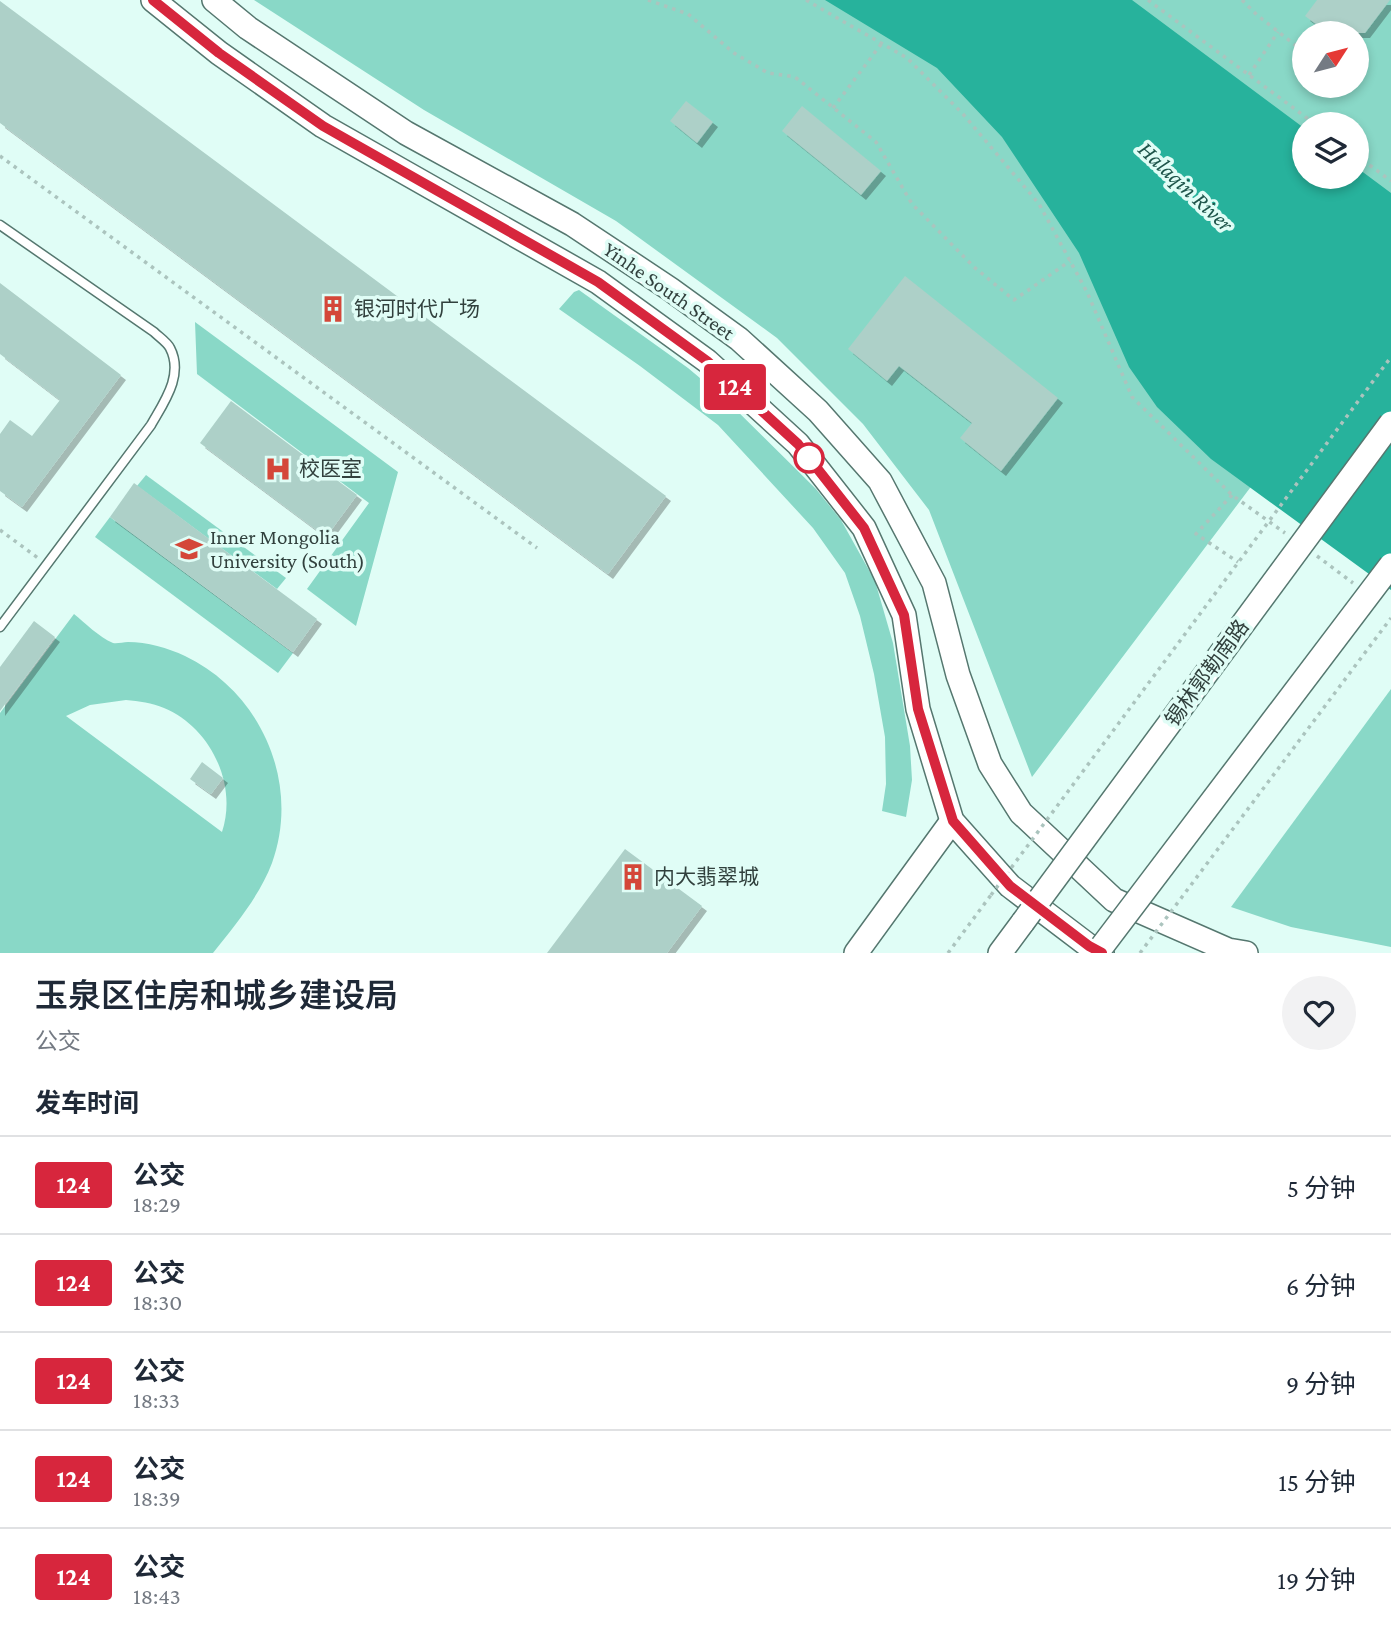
<!DOCTYPE html>
<html lang="zh">
<head>
<meta charset="utf-8">
<style>
  body { margin:0; font-family:"Crimson Pro","Noto Sans SC",serif; background:#f2f2f3; color:#1f2937; height:100vh; display:flex; flex-direction:column; font-size:26px; white-space:nowrap }
  * { box-sizing:border-box; margin:0 }
  p { font-size:23px; color:#747a83 }
  .icon { flex:none; width:38px; height:38px; fill:none; stroke:currentColor; stroke-width:2; stroke-linecap:round; stroke-linejoin:round }
  .map { position:relative; height:953px; overflow:hidden }
  .drawer { display:flex; flex-direction:column; background:#fff; flex:1 }
  .drawer>* { flex:none }
  .badge { padding:0 14px; border-radius:5px; font-size:24px; line-height:46px }
  .needle { width:46px; rotate:54deg }
  .fabs { position:absolute; left:1292px; top:21px; display:grid; gap:14px }
  .fabs a { display:grid; place-items:center; width:77px; height:77px; border-radius:50%; background:#fff; box-shadow:0 4px 10px #0003; font-size:35px }
  .map>.badge { position:absolute; translate:-50% -50%; box-shadow:0 0 0 4px #fff }
  h2 { padding:0 35px; font-size:26px; line-height:63px }
  .round { display:grid; place-items:center; flex:none; width:74px; height:74px; border-radius:37px; background:#f2f2f3 }
  .overview { display:flex; align-items:center; justify-content:space-between; height:119px; padding:0 35px }
  h1 { font-size:33px; font-weight:600; line-height:52px }
  ul { padding:0; list-style:none }
  li { display:flex; align-items:center; gap:21px; height:98px; padding:0 35px; border-top:2px solid #e0e1e3 }
  li div { flex:1 }
  li b { display:block; font-size:26px }
  li em { font-style:normal }
  li .badge { min-width:77px; font-weight:700; text-align:center }
  .map>svg:first-child { display:block }
  .green { fill:#89d8c7; fill-rule:evenodd }
  .water { fill:#27b29c }
  .building { fill:#add0c8; filter:url(#shadow) }
  .lines { fill:none; stroke-linecap:round; stroke-linejoin:round }
  .lane-casing { stroke:#55776f; stroke-width:11 }
  .secondary-casing { stroke:#55776f; stroke-width:26 }
  .path { stroke:#abc4be; stroke-width:3.5; stroke-dasharray:3.5 5; stroke-linecap:butt }
  .lane { stroke:#fff; stroke-width:8 }
  .secondary { stroke:#fff; stroke-width:23 }
  .secondary-bridge-casing { stroke:#55776f; stroke-width:26; stroke-linecap:butt }
  .path-bridge { stroke:#abc4be; stroke-width:3.5; stroke-dasharray:3.5 5; stroke-linecap:butt }
  .secondary-bridge { stroke:#fff; stroke-width:23 }
  .line-casing { stroke:#fff; stroke-width:16 }
  .line { stroke:#d7263d; stroke-width:10 }
  .stop-dot { fill:#fff; stroke:#d7263d; stroke-width:3.5 }
  .labels { text-anchor:middle; stroke-width:7; stroke-linejoin:round; paint-order:stroke }
  .street-label { font-size:21px; fill:#31403d; stroke:#e0fdf6 }
  .poi-label { font-size:21px; fill:#31403d; stroke:#e0fdf6; text-anchor:start }
  .water-label { font-size:23px; font-style:italic; fill:#1f554b; stroke:#e0fdf6 }
</style>
</head>
<body>
<div class="map">
<svg width="1391" height="953" viewBox="0 0 1391 953">
  <defs>
    <filter id="shadow"><feDropShadow dx="5" dy="5" stdDeviation="0" flood-color="#0004"/></filter>
  </defs>
  <rect width="100%" height="100%" fill="#e0fdf6"/>
  <g class="green">
    <path d="M254 0H1391V301L1032 777 929 510 863 424 777 338 616 221 424 110ZM1304 33H1356V86H1304ZM1304 124H1356V177H1304Z"/>
    <polygon points="579,290 688,368 725,399 816,489 841,520 875,581 893,643 910,746 912,780 906,817 882,811 886,784 885,737 874,674 860,616 845,573 813,528 718,425 640,366 559,309 574,292"/>
    <polygon points="195,322 398,472 356,626 307,589 369,503 197,374"/>
    <polygon points="146,475 286,578 277,589 137,486"/>
    <polygon points="110,517 293,653 278,673 95,537"/>
    <path d="M74 614C85 623 99 637 113 643 117 644 123 642 128 642 147 642 168 648 185 656 261 692 301 783 272 863 259 897 235 925 213 953H0V713ZM126 700C139 701 152 703 164 708 210 727 238 784 222 832L66 716 90 705Z"/>
    <polygon points="1391,689 1391,947 1291,927 1231,907"/>
  </g>
  <polygon class="water" points="825,0 1132,0 1304,128 1304,177 1356,177 1356,167 1391,193 1391,590 1211,459 1157,407 1129,367 1079,253 1002,137 937,68"/>
  <g class="building">
    <polygon points="1317,0 1390,0 1365,33 1328,33 1305,16"/>
    <polygon points="0,1 666,496 608,574 0,123"/>
    <polygon points="686,101 713,122 697,143 670,121"/>
    <polygon points="802,106 881,171 861,195 782,131"/>
    <polygon points="905,276 1058,398 1001,471 960,438 972,423 899,366 887,381 848,349"/>
    <polygon points="0,283 121,375 22,507 0,491 0,434 10,420 32,436 60,400 0,354"/>
    <polygon points="231,401 357,495 326,537 200,443"/>
    <polygon points="134,483 317,619 293,652 110,517"/>
    <polygon points="34,621 55,637 0,711 0,667"/>
    <polygon points="202,762 223,778 211,794 190,779"/>
    <polygon points="625,849 702,906 667,953 547,953"/>
  </g>
  <g class="lines">
    <defs>
      <path id="lane" d="M0 225 154 332C159 337 167 342 170 348 184 375 164 402 151 425L0 627"/>
      <g id="secondary">
        <polyline points="153,0 219,53 323,126 598,282 707,361 798,444 864,528 904,615 918,709 952,821 1010,886 1089,946 1102,953"/>
        <polyline points="214,0 248,28 406,133 572,224 670,289 739,339 818,411 880,481 934,583 958,675 990,764 1021,813 1114,900 1228,950 1246,953"/>
        <polyline points="856,953 952,821"/>
        <polyline points="1000,953 1023,922"/>
      </g>
    </defs>
    <use href="#lane" class="lane-casing"/>
    <use href="#secondary" class="secondary-casing"/>
    <g class="path">
      <polyline points="648,0 688,14 734,53 768,73 795,77 876,142 912,204 974,267 1014,300 1070,261"/>
      <polyline points="806,0 907,58 963,114 1039,204 1087,292 1132,397 1232,495 1285,533"/>
      <polyline points="1148,0 1315,124"/>
      <polyline points="1242,0 1257,15 1304,52"/>
      <polyline points="1249,75 1278,32"/>
      <polyline points="833,108 882,43"/>
      <polyline points="1356,155 1391,181"/>
      <polyline points="0,156 537,548"/>
      <polyline points="1232,495 1196,534 1238,562"/>
      <polyline points="0,530 38,558"/>
      <polyline points="1317,556 1353,583"/>
      <polyline points="948,953 991,895"/>
    </g>
    <use href="#lane" class="lane"/>
    <use href="#secondary" class="secondary"/>
    <defs>
      <g id="secondary-bridge">
        <polyline points="1023,922 1391,423"/>
        <polyline points="1097,953 1391,565"/>
      </g>
    </defs>
    <use href="#secondary-bridge" class="secondary-bridge-casing"/>
    <g class="path-bridge">
      <polyline points="991,895 1391,357"/>
      <polyline points="1140,953 1391,618"/>
    </g>
    <use href="#secondary-bridge" class="secondary-bridge"/>
  </g>
  <g class="lines">
    <defs>
      <polyline id="line" points="153,0 219,53 323,126 598,282 707,361 798,444 864,528 904,615 918,709 953,821 1010,886 1089,946 1102,953"/>
    </defs>
    <use href="#line" class="line-casing"/>
    <use href="#line" class="line"/>
  </g>
  <defs>
    <symbol id="building-bare" viewBox="-9 -9 18 18"><path d="M-4-6H4V6H1V3H-1V6H-4ZM-2.5-4.3h1.7v1.8h-1.7ZM.8-4.3h1.7v1.8H.8ZM-2.5-1h1.7V.8h-1.7ZM.8-1h1.7V.8H.8Z" fill="#d44739" stroke="#e0fdf6" stroke-width="2.5" paint-order="stroke"/></symbol>
    <symbol id="hospital-bare" viewBox="-9 -9 18 18"><path d="M-5-5h3v3.5h4V-5h3V5h-3V1.5h-4V5h-3Z" fill="#d44739" stroke="#e0fdf6" stroke-width="2.5" paint-order="stroke"/></symbol>
    <symbol id="university-bare" viewBox="-9 -9 18 18"><path d="M0-5L7-2L0 1L-7-2ZM-4 1L0 2.5L4 1V4Q0 6-4 4Z" fill="#d44739" stroke="#e0fdf6" stroke-width="2.5" paint-order="stroke"/></symbol>
  </defs>
  <g fill-rule="evenodd">
    <use href="#building-bare" x="314" y="290" width="38" height="38"/>
    <use href="#hospital-bare" x="259" y="450" width="38" height="38"/>
    <use href="#university-bare" x="170" y="530" width="38" height="38"/>
    <use href="#building-bare" x="614" y="858" width="38" height="38"/>
  </g>
  <circle class="stop-dot" cx="809" cy="458" r="14"/>
  <g class="labels">
    <g class="street-label">
      <text transform="translate(669 291) rotate(35)" y="7">Yinhe South Street</text>
      <text transform="translate(1207 673) rotate(-54)" y="7">锡林郭勒南路</text>
    </g>
    <g class="poi-label">
      <text x="354" y="316">银河时代广场</text>
      <text x="299" y="476">校医室</text>
      <text x="210" y="544">Inner Mongolia<tspan x="210" dy="24">University (South)</tspan></text>
      <text x="654" y="884">内大翡翠城</text>
    </g>
    <g class="water-label">
      <text transform="translate(1186 186) rotate(43)" y="8">Halaqin River</text>
    </g>
  </g>
</svg>
<div class="fabs">
<a><svg class="needle" viewBox="-14 -14 28 28"><path d="M0-13l5 13h-10z" fill="#e53935"/><path d="M0 13l5-13h-10z" fill="#747a83"/></svg></a>
<a><svg class="icon" aria-label="layers" viewBox="0 0 24 24"><path d="M12 4l9 5-9 5-9-5zM3 14l9 5 9-5"/></svg></a>
</div>
<b class="badge" style="left:735px;top:387px;background:#d7263d;color:#fff">124</b>
</div>
<section class="drawer">
<div class="overview"><div><h1>玉泉区住房和城乡建设局</h1><p>公交</p></div><a class="round"><svg class="icon" aria-label="heart" viewBox="0 0 24 24"><path d="M12 20l-8-8c-3-5 5-10 8-4 3-6 11-1 8 4z"/></svg></a></div>
<h2>发车时间</h2>
<ul>
<li><span class="badge" style="background:#d7263d;color:#fff">124</span><div><b>公交</b><p>18:29</p></div><em>5 分钟</em></li>
<li><span class="badge" style="background:#d7263d;color:#fff">124</span><div><b>公交</b><p>18:30</p></div><em>6 分钟</em></li>
<li><span class="badge" style="background:#d7263d;color:#fff">124</span><div><b>公交</b><p>18:33</p></div><em>9 分钟</em></li>
<li><span class="badge" style="background:#d7263d;color:#fff">124</span><div><b>公交</b><p>18:39</p></div><em>15 分钟</em></li>
<li><span class="badge" style="background:#d7263d;color:#fff">124</span><div><b>公交</b><p>18:43</p></div><em>19 分钟</em></li>
</ul>
</section>
</body>
</html>
